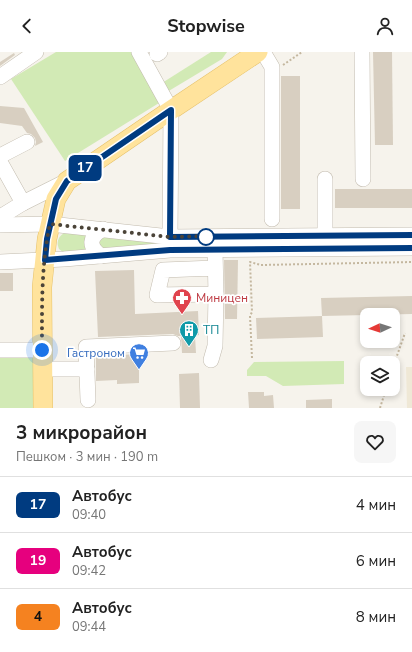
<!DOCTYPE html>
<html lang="ru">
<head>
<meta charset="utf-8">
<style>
  body { margin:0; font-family:"Nunito Sans",sans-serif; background:#f6f6f6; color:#222; height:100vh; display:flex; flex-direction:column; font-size:15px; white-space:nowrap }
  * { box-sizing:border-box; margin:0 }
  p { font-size:13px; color:#767676 }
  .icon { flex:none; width:22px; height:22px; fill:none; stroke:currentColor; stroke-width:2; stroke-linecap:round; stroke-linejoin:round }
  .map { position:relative; height:356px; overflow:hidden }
  .drawer { display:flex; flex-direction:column; background:#fff; flex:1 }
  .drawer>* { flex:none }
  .badge { padding:0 8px; border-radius:6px; font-size:14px; line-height:26px }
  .needle { width:26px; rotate:266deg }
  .fabs { position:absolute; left:360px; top:256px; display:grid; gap:8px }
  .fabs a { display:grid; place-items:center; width:40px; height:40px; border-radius:8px; background:#fff; box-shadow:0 2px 6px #0003; font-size:20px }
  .you { position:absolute; width:20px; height:20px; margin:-10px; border:3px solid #fff; border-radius:50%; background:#1a73e8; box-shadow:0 0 0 6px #1a73e833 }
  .map>.badge { position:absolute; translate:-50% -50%; box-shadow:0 0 0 2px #fff }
  .round { display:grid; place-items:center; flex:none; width:42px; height:42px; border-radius:8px; background:#f6f6f6 }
  .summary { display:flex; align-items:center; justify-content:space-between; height:68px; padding:0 16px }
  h1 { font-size:19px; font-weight:700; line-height:30px }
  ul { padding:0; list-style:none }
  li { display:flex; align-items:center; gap:12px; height:56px; padding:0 16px; border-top:1px solid #e0e0e0 }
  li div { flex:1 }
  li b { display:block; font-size:15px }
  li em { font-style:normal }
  li .badge { min-width:44px; font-weight:700; text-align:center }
  header { display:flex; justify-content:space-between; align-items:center; height:52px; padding:0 16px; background:#fff; font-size:18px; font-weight:700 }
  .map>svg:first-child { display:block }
  .education { fill:#efe8d6 }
  .green { fill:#d2eab5 }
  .building { fill:#d8cfc1 }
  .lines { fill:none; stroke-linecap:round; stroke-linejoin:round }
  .minor-casing { stroke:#c2bbae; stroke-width:16 }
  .major-casing { stroke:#e6c16a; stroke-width:20 }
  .path { stroke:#c4b79f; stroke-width:2; stroke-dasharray:2 2; stroke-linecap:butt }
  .minor { stroke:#fff; stroke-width:15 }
  .major { stroke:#ffe39c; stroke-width:19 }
  .line-casing { stroke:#fff; stroke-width:9 }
  .line { stroke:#003b80; stroke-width:6 }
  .walk { stroke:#4b4439; stroke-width:4; stroke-dasharray:0 7.2 }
  .stop-dot { fill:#fff; stroke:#003b80; stroke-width:2 }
  .labels { text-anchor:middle; stroke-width:3.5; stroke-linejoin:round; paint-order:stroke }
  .health-label { font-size:12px; fill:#be3a42; stroke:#fff; text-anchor:start }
  .culture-label { font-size:12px; fill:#0d838f; stroke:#fff; text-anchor:start }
  .shop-label { font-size:12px; fill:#366cbe; stroke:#fff; text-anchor:end }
</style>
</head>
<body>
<header><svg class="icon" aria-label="back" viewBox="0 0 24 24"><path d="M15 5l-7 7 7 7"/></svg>Stopwise<svg class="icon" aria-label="person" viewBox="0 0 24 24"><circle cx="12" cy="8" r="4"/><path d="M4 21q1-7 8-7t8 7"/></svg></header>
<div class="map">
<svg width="412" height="356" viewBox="0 0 412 356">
  <rect width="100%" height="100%" fill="#f6f3ec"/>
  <polygon class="education" points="406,315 412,315 412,356 407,356"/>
  <g class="green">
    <polygon points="56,0 131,0 159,51 65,109 11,27"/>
    <polygon points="211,0 227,0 222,7 167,40 162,31"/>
    <path d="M64 181H68L412 186 64 201 59 197C56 190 58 185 64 181Z"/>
    <polygon points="0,302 33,305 34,356 0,356"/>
    <polygon points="344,309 344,332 283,334 266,324 247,324 247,318 254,310"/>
  </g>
  <g class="building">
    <polygon points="373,0 392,0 393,93 375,93"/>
    <polygon points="14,1 15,3 0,14 0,10"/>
    <rect x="281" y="24" width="19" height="133"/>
    <polygon points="0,54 24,56 43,90 35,94 36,90 35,86 31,82 27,81 22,74 0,71"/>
    <rect x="335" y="137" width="77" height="19"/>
    <polygon points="224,208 238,208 237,267 225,267"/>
    <polygon points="134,218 135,262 198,259 199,283 195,284 196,301 182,301 181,284 178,284 173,282 98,285 95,219"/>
    <rect x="0" y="221" width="13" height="18"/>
    <polygon points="412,244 412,262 322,264 321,246"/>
    <polygon points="322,264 323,285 257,287 256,266"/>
    <polygon points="140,302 141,314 139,314 139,331 117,332 117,328 96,329 96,304"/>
    <polygon points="199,321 200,356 180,356 179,322"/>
    <polygon points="248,340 264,340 264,344 273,343 274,356 249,356"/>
    <polygon points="332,347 332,356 306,356 306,348"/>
  </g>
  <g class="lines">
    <defs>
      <g id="minor">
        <polyline points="139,0 171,58 170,185"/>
        <polyline points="263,0 272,15 272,167"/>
        <polyline points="362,0 363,127"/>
        <polyline points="157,2 160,0"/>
        <polyline points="0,25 36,0"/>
        <polyline points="0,104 27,90"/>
        <polyline points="0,110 23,151"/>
        <polyline points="325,127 325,183"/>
        <polyline points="0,165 23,151 67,129"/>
        <polyline points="0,173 50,172 170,185 412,183"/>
        <polyline points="215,198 216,242 157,243 163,218 215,216"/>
        <path d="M101 204C88 194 89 185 103 177"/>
        <polyline points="0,210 64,207 170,198 412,196"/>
        <polyline points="0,298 42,298"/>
        <polyline points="211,308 215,294 216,242"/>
        <polyline points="43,317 87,317"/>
        <polyline points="88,348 86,295 173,291"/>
      </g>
      <polyline id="major" points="43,356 42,235 47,187 56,147 67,129 171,58 258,0"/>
    </defs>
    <use href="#minor" class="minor-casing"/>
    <use href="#major" class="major-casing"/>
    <g class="path">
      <polyline points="283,13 302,0"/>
      <polyline points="252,306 250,264 252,260 250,210 261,213 412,210"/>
      <polyline points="393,315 405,281"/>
      <polyline points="380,356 386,337"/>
    </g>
    <use href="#minor" class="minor"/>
    <use href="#major" class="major"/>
  </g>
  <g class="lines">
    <defs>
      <polyline id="line" points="412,183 170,185 171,58 67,129 56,147 47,187 45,208 170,198 412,196"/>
    </defs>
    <use href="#line" class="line-casing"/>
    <use href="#line" class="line"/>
    <path class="walk" d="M42 298C42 255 41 213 50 172L170 185 207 184 206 185"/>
  </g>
  <defs>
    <symbol id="pharmacy-pin" viewBox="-11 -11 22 30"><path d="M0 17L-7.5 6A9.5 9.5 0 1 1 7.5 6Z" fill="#e0444e" stroke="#fff"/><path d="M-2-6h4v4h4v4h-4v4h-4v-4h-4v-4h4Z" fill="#fff"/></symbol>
    <symbol id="building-pin" viewBox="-11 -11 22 30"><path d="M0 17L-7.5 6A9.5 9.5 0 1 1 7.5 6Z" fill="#0f9aa8" stroke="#fff"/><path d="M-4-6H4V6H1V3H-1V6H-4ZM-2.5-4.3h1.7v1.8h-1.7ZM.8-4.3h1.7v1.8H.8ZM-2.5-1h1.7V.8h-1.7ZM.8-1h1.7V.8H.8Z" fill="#fff"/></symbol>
    <symbol id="supermarket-pin" viewBox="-11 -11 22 30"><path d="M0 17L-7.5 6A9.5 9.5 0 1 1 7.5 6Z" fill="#3f7fe0" stroke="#fff"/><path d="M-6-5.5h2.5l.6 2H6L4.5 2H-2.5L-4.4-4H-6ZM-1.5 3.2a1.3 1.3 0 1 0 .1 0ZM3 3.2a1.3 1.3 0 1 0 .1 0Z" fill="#fff"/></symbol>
  </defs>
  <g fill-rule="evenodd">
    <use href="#pharmacy-pin" x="171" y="235" width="22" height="30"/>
    <use href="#building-pin" x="178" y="267" width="22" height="30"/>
    <use href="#supermarket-pin" x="128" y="290" width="22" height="30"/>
  </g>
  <circle class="stop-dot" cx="206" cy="185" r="8"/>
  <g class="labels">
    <g class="health-label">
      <text x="196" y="250">Миницен</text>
    </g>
    <g class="culture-label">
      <text x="203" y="282">ТП</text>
    </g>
    <g class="shop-label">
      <text x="125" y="305">Гастроном</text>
    </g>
  </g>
</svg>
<div class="fabs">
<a><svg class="needle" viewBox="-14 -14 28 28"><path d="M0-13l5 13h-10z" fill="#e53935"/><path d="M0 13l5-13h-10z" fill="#767676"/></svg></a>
<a><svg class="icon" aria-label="layers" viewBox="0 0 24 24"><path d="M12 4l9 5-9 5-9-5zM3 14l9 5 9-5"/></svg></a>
</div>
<div class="you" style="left:42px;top:298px"></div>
<b class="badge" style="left:85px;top:116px;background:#003b80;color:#fff">17</b>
</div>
<section class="drawer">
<div class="summary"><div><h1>3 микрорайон</h1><p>Пешком · 3 мин · 190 m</p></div><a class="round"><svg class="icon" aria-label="heart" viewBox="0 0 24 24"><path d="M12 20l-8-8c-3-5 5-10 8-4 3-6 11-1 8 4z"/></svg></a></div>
<ul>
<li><span class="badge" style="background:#003b80;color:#fff">17</span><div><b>Автобус</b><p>09:40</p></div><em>4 мин</em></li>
<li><span class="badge" style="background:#e6007e;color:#fff">19</span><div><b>Автобус</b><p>09:42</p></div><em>6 мин</em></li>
<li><span class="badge" style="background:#f58220;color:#111">4</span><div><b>Автобус</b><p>09:44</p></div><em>8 мин</em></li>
</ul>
</section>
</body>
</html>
